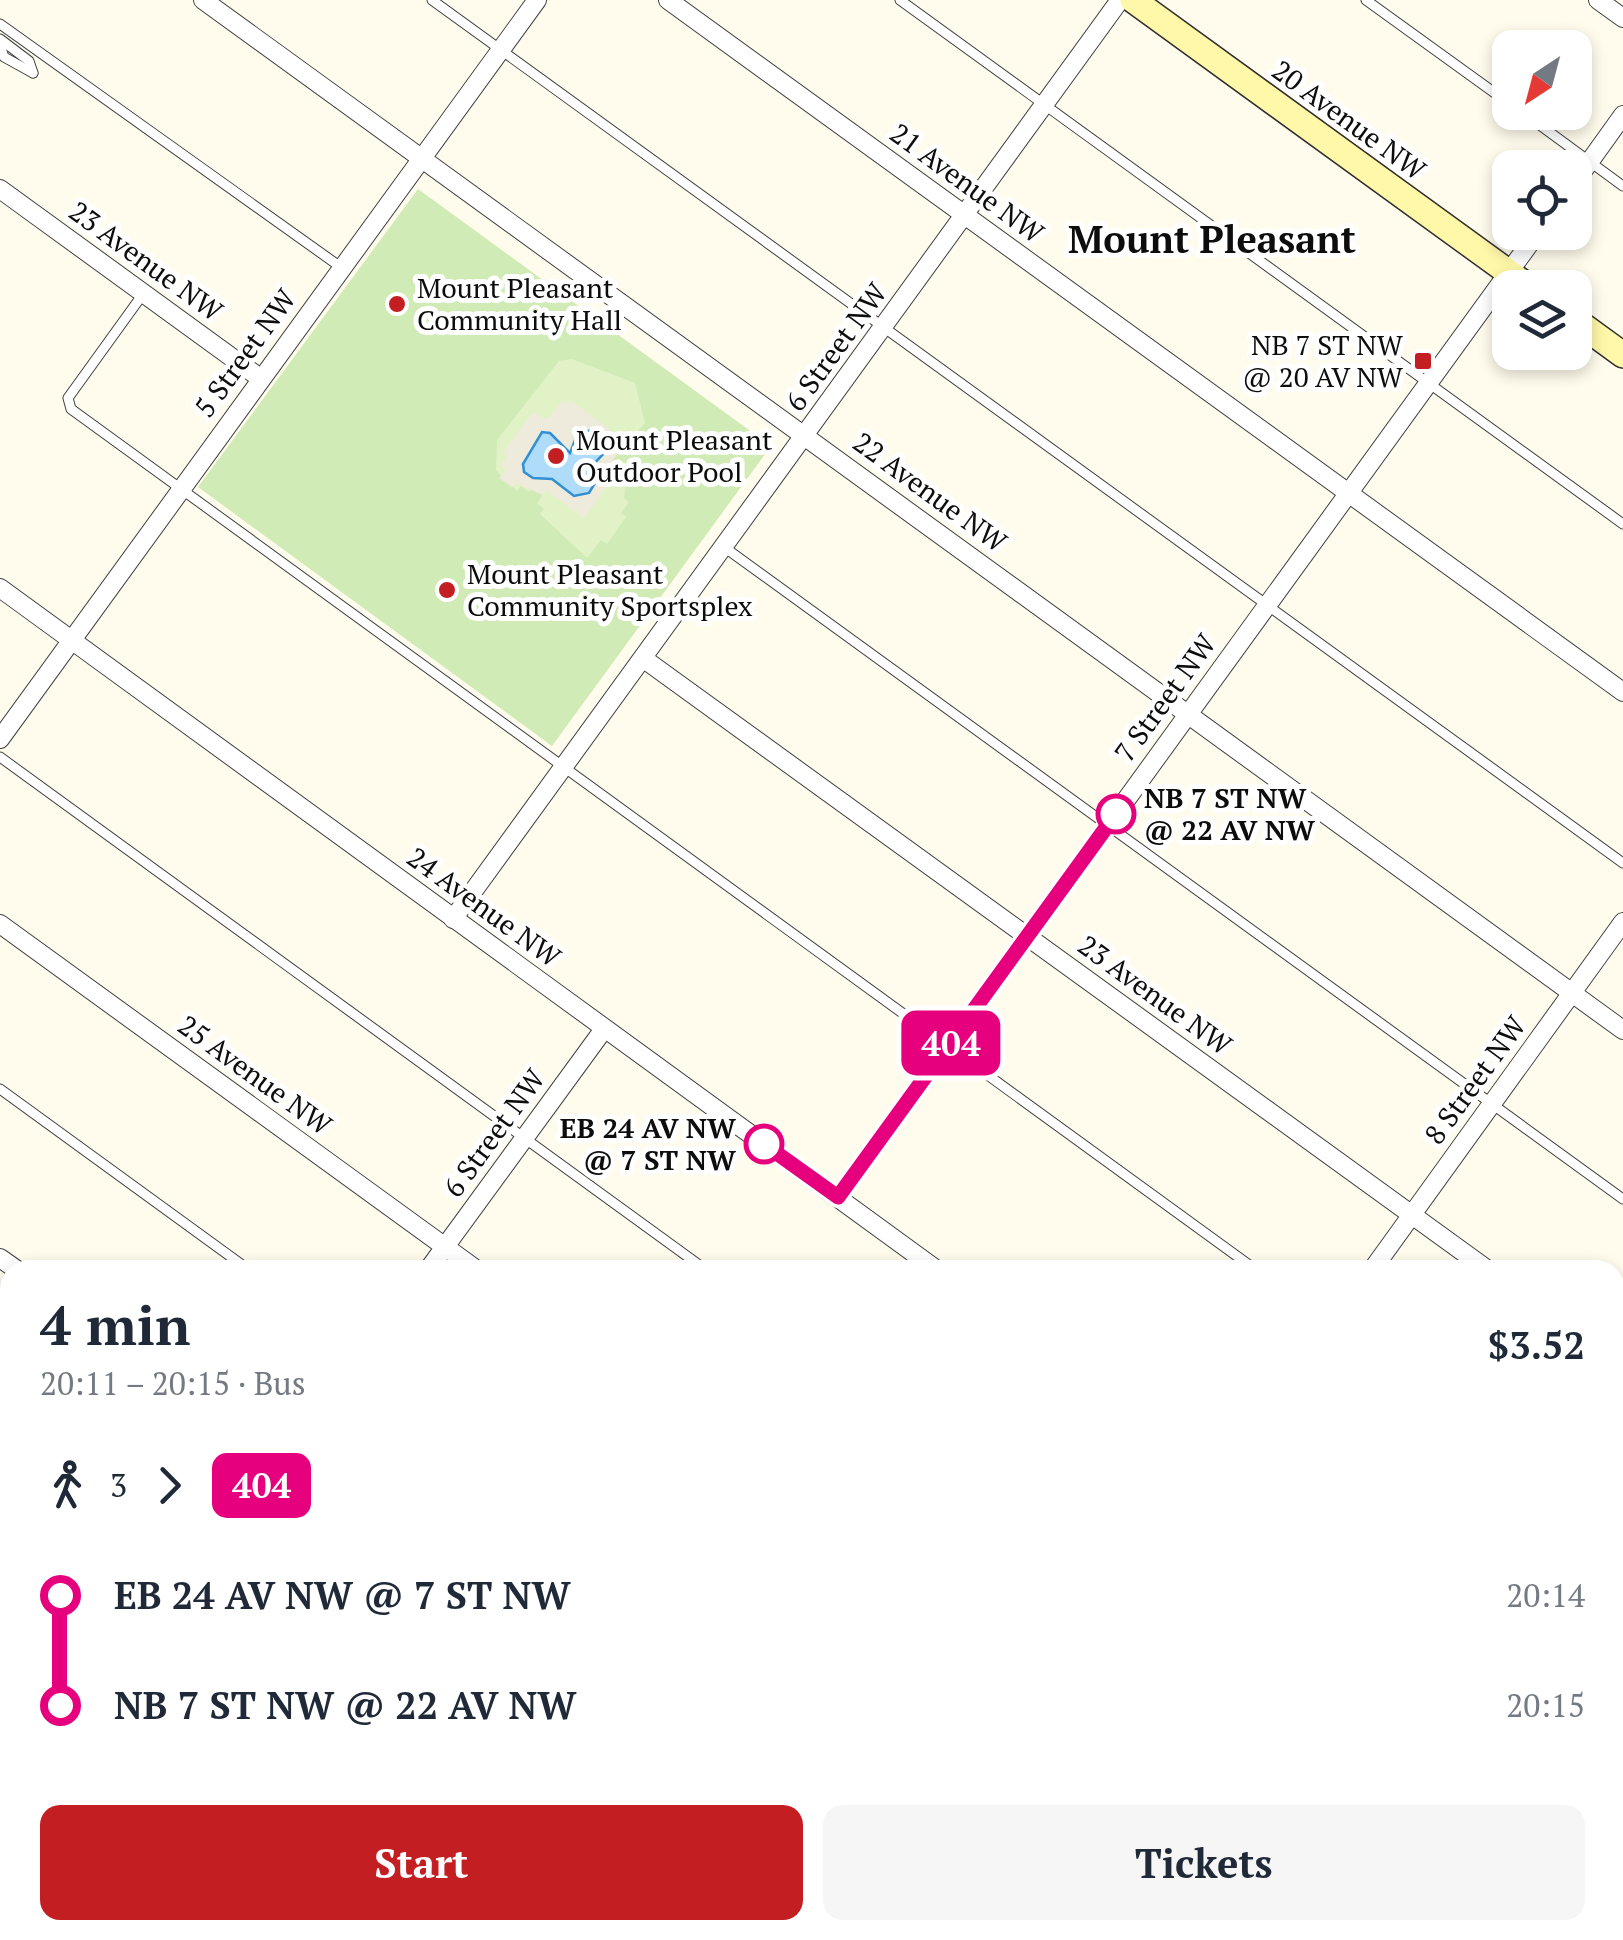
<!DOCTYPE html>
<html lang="en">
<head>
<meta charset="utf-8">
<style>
  body { margin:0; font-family:"PT Serif",serif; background:#f6f6f7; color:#1f2937; height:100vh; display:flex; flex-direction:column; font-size:38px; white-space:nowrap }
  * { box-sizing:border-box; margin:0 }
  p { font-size:32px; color:#747a83 }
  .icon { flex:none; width:55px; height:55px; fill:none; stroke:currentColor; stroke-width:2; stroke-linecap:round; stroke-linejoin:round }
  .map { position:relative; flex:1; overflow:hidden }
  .details { position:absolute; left:0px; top:1260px; width:1625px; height:680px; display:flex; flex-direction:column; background:#fff; border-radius:30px 30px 0 0; box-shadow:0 5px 15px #0003 }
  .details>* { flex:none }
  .badge { padding:0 20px; border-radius:15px; font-size:35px; line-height:65px }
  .needle { width:65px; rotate:216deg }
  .controls { position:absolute; left:1492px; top:30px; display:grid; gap:20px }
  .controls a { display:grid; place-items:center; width:100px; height:100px; border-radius:20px; background:#fff; box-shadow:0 5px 15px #0003; font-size:50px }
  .map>.badge { position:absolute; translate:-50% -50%; box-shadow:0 0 0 5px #fff }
  .legs { display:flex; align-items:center; gap:15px; height:110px; padding:0 40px; font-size:32px }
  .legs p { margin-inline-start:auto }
  .overview { display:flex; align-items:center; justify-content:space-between; height:170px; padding:0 40px }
  h1 { font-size:55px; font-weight:700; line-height:75px }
  .primary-button { display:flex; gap:20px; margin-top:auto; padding:20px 40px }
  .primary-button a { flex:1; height:115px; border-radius:20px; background:#c31f23; color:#fff; font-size:40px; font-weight:700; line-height:115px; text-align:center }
  .primary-button a+a { background:#f6f6f7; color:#1f2937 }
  ul { padding:0 40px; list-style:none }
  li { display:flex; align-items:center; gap:35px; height:110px; font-size:38px }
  li i { display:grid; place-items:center; width:15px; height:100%; margin:0 12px; background:currentColor }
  li i::after { content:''; width:25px; height:25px; margin:-12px; border:8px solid; border-radius:50%; background:#fff }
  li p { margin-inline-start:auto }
  li:first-child i { background:linear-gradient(#0000 50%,currentColor 0) }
  li:last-child i { background:linear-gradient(currentColor 50%,#0000 0) }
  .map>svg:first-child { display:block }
  .green { fill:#d0ebb5 }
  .pitch { fill:#e2f2c7 }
  .plaza { fill:#efebdc; fill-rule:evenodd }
  .water { fill:#afdcf9; stroke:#338fd3; stroke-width:2.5 }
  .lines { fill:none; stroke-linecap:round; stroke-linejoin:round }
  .lane-casing { stroke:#404040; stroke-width:11 }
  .street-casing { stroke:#404040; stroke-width:20 }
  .secondary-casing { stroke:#2f2f2f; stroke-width:28 }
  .lane { stroke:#fff; stroke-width:9 }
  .street { stroke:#fff; stroke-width:18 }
  .secondary { stroke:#fff8a8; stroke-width:25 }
  .line-1-casing { stroke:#fff; stroke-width:22 }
  .line-1 { stroke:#e6007e; stroke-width:15 }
  .poi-dot { fill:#c31f23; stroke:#fff; stroke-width:4 }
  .stop-1-dot { fill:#fff; stroke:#e6007e; stroke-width:5 }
  .labels { text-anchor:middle; stroke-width:10; stroke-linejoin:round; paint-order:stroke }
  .street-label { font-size:28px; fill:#0d0d0d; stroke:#fff }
  .poi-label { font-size:28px; fill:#0d0d0d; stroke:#fff; text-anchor:start }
  .stop-label { font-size:28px; font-weight:bold; fill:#0d0d0d; stroke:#fff; text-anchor:start }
  .district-label { font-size:38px; font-weight:bold; fill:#0d0d0d; stroke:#fff }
</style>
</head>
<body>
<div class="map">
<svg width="1623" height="1940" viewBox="0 0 1623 1940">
  <rect width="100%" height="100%" fill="#fffced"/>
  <g class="green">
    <polygon points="418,189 771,446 552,746 198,487"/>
    <polygon points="1623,1870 1623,1940 517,1940 515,1930 1615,1930 1615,1881"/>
  </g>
  <polygon class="pitch" points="572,359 635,383 645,423 612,460 629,463 624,498 629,502 621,513 626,517 607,544 601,540 587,558 540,514 544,509 537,503 543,494 533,487 529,492 521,486 517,491 496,470 497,440 559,361"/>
  <path class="plaza" d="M570 400 626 442 612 461 609 483 584 518 546 490 543 495 516 483 512 487 499 478 506 469 501 465 507 457 503 453 532 413 548 419 562 401 567 404ZM594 429 601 461 593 463 574 496 559 482 533 478 523 469 537 436 555 438 570 454 581 432Z"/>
  <polygon class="water" points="594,429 605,438 607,450 590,468 595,483 589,493 574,496 552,479 533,478 524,472 523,464 542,432 550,433 570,453 577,435"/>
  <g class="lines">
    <defs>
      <g id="lane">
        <polyline points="432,0 1623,863"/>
        <polyline points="900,0 1623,524"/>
        <polyline points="1366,0 1510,104"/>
        <polyline points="0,24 342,268"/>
        <polyline points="0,39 29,61 33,73"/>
        <polyline points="0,45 4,57 33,73"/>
        <polyline points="1522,112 1623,186"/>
        <polyline points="143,294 68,398 71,409 1256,1270"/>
        <polyline points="724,547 1623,1199"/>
        <polyline points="0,757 706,1270"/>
        <polyline points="0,1089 249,1270"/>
        <polyline points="0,1424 10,1432"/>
        <polyline points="1615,1527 1623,1533"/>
        <polyline points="1615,1736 1623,1725"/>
        <polyline points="0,1760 10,1768"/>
        <polyline points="235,1930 249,1940"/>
      </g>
      <g id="street">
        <polyline points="203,0 1623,1030"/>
        <polyline points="668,0 1623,692"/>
        <polyline points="1598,0 1623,18"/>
        <polyline points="1575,182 1623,115"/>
        <polyline points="0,189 260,378"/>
        <polyline points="0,588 937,1270"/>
        <polyline points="644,659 1488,1270"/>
        <polyline points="0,739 537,0"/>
        <polyline points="453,919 1120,0"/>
        <polyline points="0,924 477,1270"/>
        <polyline points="838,1197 1538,232"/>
        <polyline points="0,1258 17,1270"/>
        <polyline points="428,1270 604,1029"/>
        <polyline points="1372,1270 1623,922"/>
        <polyline points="1615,1362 1623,1368"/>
        <polyline points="1615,1498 1623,1487"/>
        <polyline points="0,1593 10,1600"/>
        <polyline points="1615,1762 1623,1768"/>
        <polyline points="0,1858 10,1845"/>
        <polyline points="0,1928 16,1940"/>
        <polyline points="465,1930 478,1940"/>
      </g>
      <g id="secondary">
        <polyline points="1133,0 1530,288"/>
        <polyline points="1575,320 1623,355"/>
      </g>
    </defs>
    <use href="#lane" class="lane-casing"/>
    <use href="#street" class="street-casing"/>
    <use href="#secondary" class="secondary-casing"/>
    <use href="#lane" class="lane"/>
    <use href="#street" class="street"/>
    <use href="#secondary" class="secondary"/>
  </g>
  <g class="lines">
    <defs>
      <polyline id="line-1" points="764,1144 838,1197 1116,814"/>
    </defs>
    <use href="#line-1" class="line-1-casing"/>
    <use href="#line-1" class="line-1"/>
  </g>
  <g class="poi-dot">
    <circle cx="397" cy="304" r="10"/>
    <rect x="1413" y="351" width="20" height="20" rx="5"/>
    <circle cx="556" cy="456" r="10"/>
    <circle cx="447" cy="590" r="10"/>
  </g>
  <g class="stop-1-dot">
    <circle cx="1116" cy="814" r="18"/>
    <circle cx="764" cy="1144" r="18"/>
  </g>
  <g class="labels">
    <g class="street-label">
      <text transform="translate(1349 120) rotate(36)" y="10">20 Avenue NW</text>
      <text transform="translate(967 183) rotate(36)" y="10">21 Avenue NW</text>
      <text transform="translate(146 261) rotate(36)" y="10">23 Avenue NW</text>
      <text transform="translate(836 347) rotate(-54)" y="10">6 Street NW</text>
      <text transform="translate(245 353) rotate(-54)" y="10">5 Street NW</text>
      <text transform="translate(930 492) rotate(36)" y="10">22 Avenue NW</text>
      <text transform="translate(1165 698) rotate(-54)" y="10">7 Street NW</text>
      <text transform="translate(484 907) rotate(36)" y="10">24 Avenue NW</text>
      <text transform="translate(1155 995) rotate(36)" y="10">23 Avenue NW</text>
      <text transform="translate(255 1075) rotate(36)" y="10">25 Avenue NW</text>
      <text transform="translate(1475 1080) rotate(-54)" y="10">8 Street NW</text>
      <text transform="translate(494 1133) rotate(-54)" y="10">6 Street NW</text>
    </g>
    <g class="poi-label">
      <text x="417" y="298">Mount Pleasant<tspan x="417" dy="32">Community Hall</tspan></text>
      <text x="1403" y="355" text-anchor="end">NB 7 ST NW<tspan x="1403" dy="32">@ 20 AV NW</tspan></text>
      <text x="576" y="450">Mount Pleasant<tspan x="576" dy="32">Outdoor Pool</tspan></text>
      <text x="467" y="584">Mount Pleasant<tspan x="467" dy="32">Community Sportsplex</tspan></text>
    </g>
    <g class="stop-label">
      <text x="1144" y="808">NB 7 ST NW<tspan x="1144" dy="32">@ 22 AV NW</tspan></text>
      <text x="736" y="1138" text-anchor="end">EB 24 AV NW<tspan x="736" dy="32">@ 7 ST NW</tspan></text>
    </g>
    <g class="district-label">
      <text x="1212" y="253">Mount Pleasant</text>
    </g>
  </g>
</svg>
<div class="controls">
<a><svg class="needle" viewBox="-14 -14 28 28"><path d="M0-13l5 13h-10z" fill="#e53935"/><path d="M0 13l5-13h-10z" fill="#747a83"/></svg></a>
<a><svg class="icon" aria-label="locate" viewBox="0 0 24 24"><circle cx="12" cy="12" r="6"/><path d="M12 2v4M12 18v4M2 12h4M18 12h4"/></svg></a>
<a><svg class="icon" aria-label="layers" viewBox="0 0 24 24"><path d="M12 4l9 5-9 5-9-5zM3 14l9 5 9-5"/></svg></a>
</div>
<b class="badge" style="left:951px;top:1043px;background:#e6007e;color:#fff">404</b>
<section class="details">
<div class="overview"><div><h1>4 min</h1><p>20:11 – 20:15 · Bus</p></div><b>$3.52</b></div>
<div class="legs"><svg class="icon" aria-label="walk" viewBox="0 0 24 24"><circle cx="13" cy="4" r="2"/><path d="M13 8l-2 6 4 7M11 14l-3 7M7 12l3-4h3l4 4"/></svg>3<svg class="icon" aria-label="forward" viewBox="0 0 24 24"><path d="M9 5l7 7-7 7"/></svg><b class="badge" style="background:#e6007e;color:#fff">404</b></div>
<ul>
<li><i style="color:#e6007e"></i><b>EB 24 AV NW @ 7 ST NW</b><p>20:14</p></li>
<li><i style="color:#e6007e"></i><b>NB 7 ST NW @ 22 AV NW</b><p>20:15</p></li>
</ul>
<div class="primary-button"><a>Start</a><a>Tickets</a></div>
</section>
</div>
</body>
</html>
